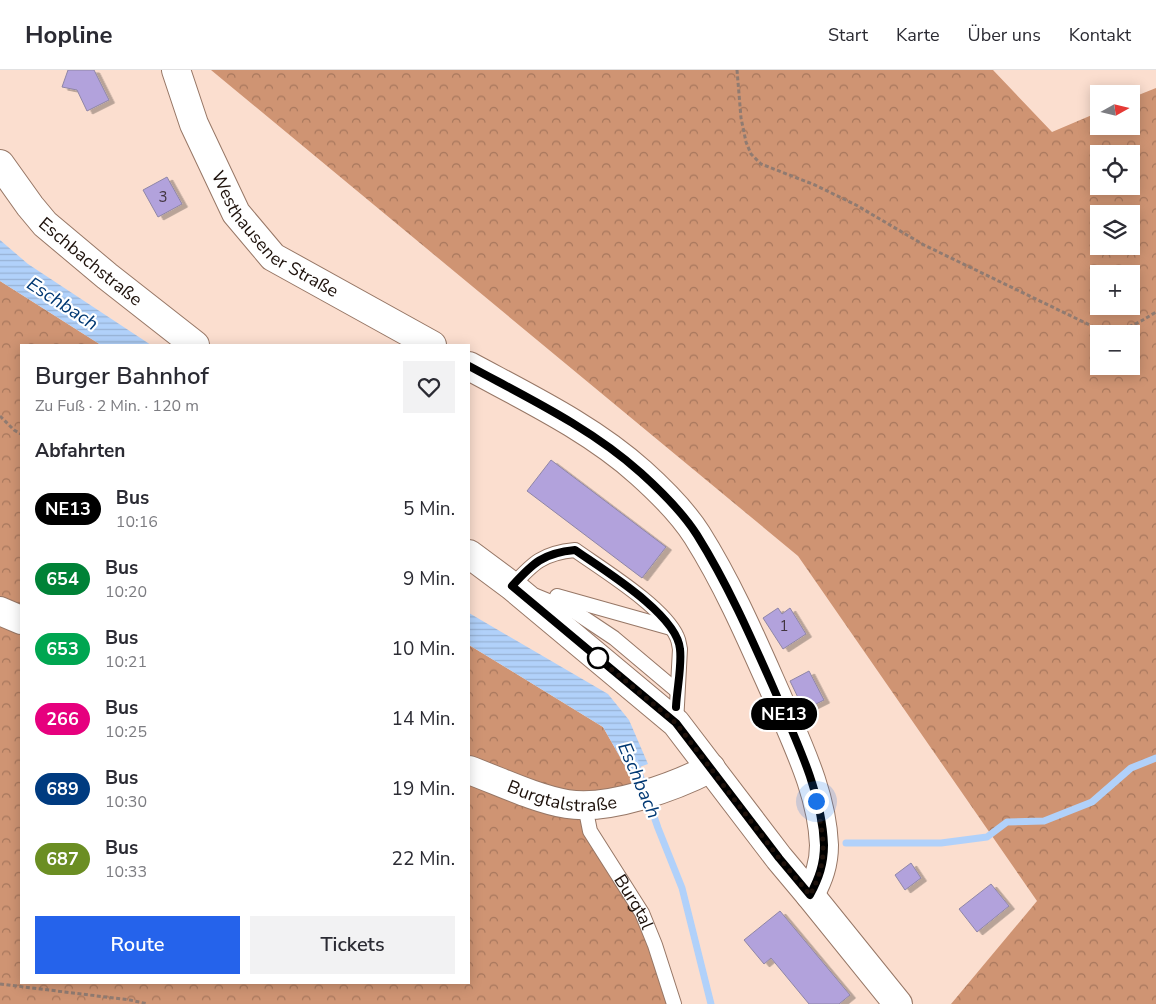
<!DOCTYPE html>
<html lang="de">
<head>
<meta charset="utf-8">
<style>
  body { margin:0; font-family:"Nunito Sans",sans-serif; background:#f2f2f3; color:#2b2b33; height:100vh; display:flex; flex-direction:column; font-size:19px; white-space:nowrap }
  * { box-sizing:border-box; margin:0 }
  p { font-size:16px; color:#7c7c81 }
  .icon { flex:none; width:28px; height:28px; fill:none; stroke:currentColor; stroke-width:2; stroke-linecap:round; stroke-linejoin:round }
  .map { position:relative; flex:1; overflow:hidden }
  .details { position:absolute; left:20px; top:274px; width:450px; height:640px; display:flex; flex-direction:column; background:#fff; border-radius:0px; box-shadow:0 2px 12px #0003 }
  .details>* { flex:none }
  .badge { padding:0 10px; border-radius:16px; font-size:18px; line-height:32px }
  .needle { width:32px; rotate:82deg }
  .controls { position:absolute; left:1090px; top:15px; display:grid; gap:10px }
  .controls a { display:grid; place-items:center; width:50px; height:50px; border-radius:0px; background:#fff; box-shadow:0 2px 12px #0003; font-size:25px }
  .you { position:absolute; width:25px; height:25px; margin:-12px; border:4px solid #fff; border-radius:50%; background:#1a73e8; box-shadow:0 0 0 8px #1a73e833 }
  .map>.badge { position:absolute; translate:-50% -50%; box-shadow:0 0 0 2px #fff }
  h2 { padding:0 15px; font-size:19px; line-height:45px }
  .round { display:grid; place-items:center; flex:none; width:52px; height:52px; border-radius:0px; background:#f2f2f3 }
  .overview { display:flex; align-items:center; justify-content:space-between; height:85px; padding:0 15px }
  h1 { font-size:24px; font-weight:600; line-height:38px }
  .action { display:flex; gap:10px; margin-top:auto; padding:10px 15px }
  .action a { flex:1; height:58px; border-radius:0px; background:#2563eb; color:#fff; font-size:20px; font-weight:600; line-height:58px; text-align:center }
  .action a+a { background:#f2f2f3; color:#2b2b33 }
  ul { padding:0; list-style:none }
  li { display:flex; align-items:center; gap:15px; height:70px; padding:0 15px }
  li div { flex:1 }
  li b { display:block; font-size:19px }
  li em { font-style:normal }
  li .badge { min-width:55px; font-weight:700; text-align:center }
  header { display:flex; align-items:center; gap:30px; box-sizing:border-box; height:70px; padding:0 25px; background:#fff; border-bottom:1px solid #e1e1e2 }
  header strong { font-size:24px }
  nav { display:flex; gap:28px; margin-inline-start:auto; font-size:18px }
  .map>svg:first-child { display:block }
  .forest { fill:url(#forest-crowns); fill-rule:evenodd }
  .water { fill:url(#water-rules) }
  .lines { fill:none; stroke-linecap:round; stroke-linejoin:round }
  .stream { stroke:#b1d1fa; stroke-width:7 }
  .building { fill:#b2a2dc; stroke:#8f86a6; filter:url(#shadow) }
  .service-casing { stroke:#977766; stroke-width:16 }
  .secondary-casing { stroke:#977766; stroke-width:30 }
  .path { stroke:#907b71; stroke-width:3; stroke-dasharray:4 2.5; stroke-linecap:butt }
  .service { stroke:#fff; stroke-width:14 }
  .secondary { stroke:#fff; stroke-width:28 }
  .line-casing { stroke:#fff; stroke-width:11 }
  .line { stroke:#000; stroke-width:8 }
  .walk { stroke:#1d110b; stroke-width:5; stroke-dasharray:0 9 }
  .stop-dot { fill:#fff; stroke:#000; stroke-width:2.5 }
  .labels { text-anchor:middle; stroke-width:4.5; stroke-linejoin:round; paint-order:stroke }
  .number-label { font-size:15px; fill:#42353f }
  .street-label { font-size:18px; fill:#1d110b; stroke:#fff }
  .water-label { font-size:19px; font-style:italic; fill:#003873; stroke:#fff }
</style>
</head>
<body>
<header>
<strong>Hopline</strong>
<nav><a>Start</a><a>Karte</a><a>Über uns</a><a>Kontakt</a></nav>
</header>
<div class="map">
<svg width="1156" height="934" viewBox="0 0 1156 934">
  <defs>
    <pattern id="forest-crowns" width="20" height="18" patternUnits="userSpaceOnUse" patternTransform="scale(1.25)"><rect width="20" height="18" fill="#cf9473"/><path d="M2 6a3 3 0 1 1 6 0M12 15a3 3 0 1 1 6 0" fill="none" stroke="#a7775d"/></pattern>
    <pattern id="water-rules" width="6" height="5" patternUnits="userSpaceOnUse" patternTransform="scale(1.25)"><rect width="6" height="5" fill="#b1d1fa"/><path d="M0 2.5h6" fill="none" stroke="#98b2d5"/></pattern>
    <filter id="shadow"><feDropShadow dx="5.5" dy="3" stdDeviation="0" flood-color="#0004"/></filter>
  </defs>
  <rect width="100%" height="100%" fill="#fbdecf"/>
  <g class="forest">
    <path d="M211 0H993L1052 62 1099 42V56H1131V28L1156 18V934H951L1037 831 798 486ZM1099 84H1131V116H1099ZM1099 144H1131V176H1099ZM1099 204H1131V236H1099ZM1099 264H1131V296H1099Z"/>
    <polygon points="0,211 101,275 21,275 21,912 469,912 469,575 603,657 628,701 636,726 585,736 642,843 668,934 0,934"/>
  </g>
  <g class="water">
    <polygon points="0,170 28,194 151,275 101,275 0,211"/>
    <polygon points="469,543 608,624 629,650 648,694 628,701 603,657 469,575"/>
  </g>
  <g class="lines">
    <g class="stream">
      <polyline points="634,689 645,719"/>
      <polyline points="648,729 658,758 682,818 711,934"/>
      <polyline points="846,773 941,773 987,767 1007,752 1044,751 1092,732 1131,698 1156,688"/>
    </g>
  </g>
  <g class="building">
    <polygon points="68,0 94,0 109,30 87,41 77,20 62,17"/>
    <polygon points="167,107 182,134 158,147 143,120"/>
    <polygon points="551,390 666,477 642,508 527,421"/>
    <polygon points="778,538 782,544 790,538 806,564 783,579 763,548"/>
    <polygon points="809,601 824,630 804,640 790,611"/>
    <polygon points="911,793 921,808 905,820 895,805"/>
    <polygon points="991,814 1009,836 977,862 959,839"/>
    <polygon points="780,841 850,925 839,934 809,934 771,888 764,894 744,870"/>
  </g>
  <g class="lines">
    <defs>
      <g id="service">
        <path d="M512 516C533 493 543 483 575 480 603 500 664 537 677 567 679 571 679 575 680 579L676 653"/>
        <polyline points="536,526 575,542 614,568 677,621"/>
        <polyline points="557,526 671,558"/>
        <path id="s1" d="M585 736 590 761 642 843 655 875 674 934"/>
      </g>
      <g id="secondary">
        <path id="s2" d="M176 0 194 54 236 143 273 187 432 275"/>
        <path id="s3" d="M0 94 30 136 45 154 107 206 195 275"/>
        <path d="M469 296C528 328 591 358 641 403 661 421 683 443 697 465 729 516 752 570 776 624 796 672 822 722 824 775 824 794 819 808 810 825"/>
        <polyline points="469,484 512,516 676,653 779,788 810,825 898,934"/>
        <polyline points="0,541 21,550"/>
        <path id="s4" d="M469 700C499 711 536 729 567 734 609 741 674 717 711 698"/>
      </g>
    </defs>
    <use href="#service" class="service-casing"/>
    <use href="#secondary" class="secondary-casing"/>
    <g class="path">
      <path d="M737 0 741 48 746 72 751 84 761 94 815 115 856 135 924 175 1098 259C1123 263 1135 255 1156 242"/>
      <polyline points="0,346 14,360 21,364"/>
      <polyline points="0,914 130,930 148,934"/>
    </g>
    <use href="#service" class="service"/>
    <use href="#secondary" class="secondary"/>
  </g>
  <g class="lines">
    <defs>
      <path id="line" d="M469 296C528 328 591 358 641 403 661 421 683 443 697 465 727 513 750 565 773 617 794 666 822 721 824 775 824 794 819 808 810 825L779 788 676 653 512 516C533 493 543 483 575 480 602 499 677 544 680 579 682 596 677 618 676 637"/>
    </defs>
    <use href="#line" class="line-casing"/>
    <use href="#line" class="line"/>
    <path class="walk" d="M598 588 676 653 779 788 810 825C829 790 824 768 816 731"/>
  </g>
  <circle class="stop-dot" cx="598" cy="588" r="10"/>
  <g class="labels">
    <g class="number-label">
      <text x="163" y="132">3</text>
      <text x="784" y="561">1</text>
    </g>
    <g class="street-label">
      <text dy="6" stroke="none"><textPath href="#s2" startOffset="198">Westhausener Straße</textPath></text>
      <text dy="6" stroke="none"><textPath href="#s3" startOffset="134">Eschbachstraße</textPath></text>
      <text dy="6" stroke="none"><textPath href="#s4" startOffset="98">Burgtalstraße</textPath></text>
      <text dy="6" stroke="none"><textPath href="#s1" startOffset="109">Burgtal</textPath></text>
    </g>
    <g class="water-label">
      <text transform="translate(63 233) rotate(33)" y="7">Eschbach</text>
      <text transform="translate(640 710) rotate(67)" y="7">Eschbach</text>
    </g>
  </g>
</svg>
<div class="controls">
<a><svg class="needle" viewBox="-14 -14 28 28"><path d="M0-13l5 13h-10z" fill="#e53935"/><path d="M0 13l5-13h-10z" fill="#7c7c81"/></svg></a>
<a><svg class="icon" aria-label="locate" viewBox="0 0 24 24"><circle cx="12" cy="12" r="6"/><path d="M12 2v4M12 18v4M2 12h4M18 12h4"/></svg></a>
<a><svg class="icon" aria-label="layers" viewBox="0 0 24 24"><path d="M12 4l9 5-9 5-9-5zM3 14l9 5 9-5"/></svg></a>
<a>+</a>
<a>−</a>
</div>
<div class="you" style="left:816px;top:731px"></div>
<b class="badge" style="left:784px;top:644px;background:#000;color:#fff">NE13</b>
<section class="details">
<div class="overview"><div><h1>Burger Bahnhof</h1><p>Zu Fuß · 2 Min. · 120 m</p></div><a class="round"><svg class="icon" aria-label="heart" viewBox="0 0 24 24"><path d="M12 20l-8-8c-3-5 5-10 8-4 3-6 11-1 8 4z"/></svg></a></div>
<h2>Abfahrten</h2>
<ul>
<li><span class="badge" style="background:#000;color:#fff">NE13</span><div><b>Bus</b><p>10:16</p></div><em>5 Min.</em></li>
<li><span class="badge" style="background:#008237;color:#fff">654</span><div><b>Bus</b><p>10:20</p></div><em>9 Min.</em></li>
<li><span class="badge" style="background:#00a651;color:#fff">653</span><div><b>Bus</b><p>10:21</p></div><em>10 Min.</em></li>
<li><span class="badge" style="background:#e6007e;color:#fff">266</span><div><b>Bus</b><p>10:25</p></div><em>14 Min.</em></li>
<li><span class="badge" style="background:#003b80;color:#fff">689</span><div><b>Bus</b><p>10:30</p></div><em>19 Min.</em></li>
<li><span class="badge" style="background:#6b8e23;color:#fff">687</span><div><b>Bus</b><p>10:33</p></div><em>22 Min.</em></li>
</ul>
<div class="action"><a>Route</a><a>Tickets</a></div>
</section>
</div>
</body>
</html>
